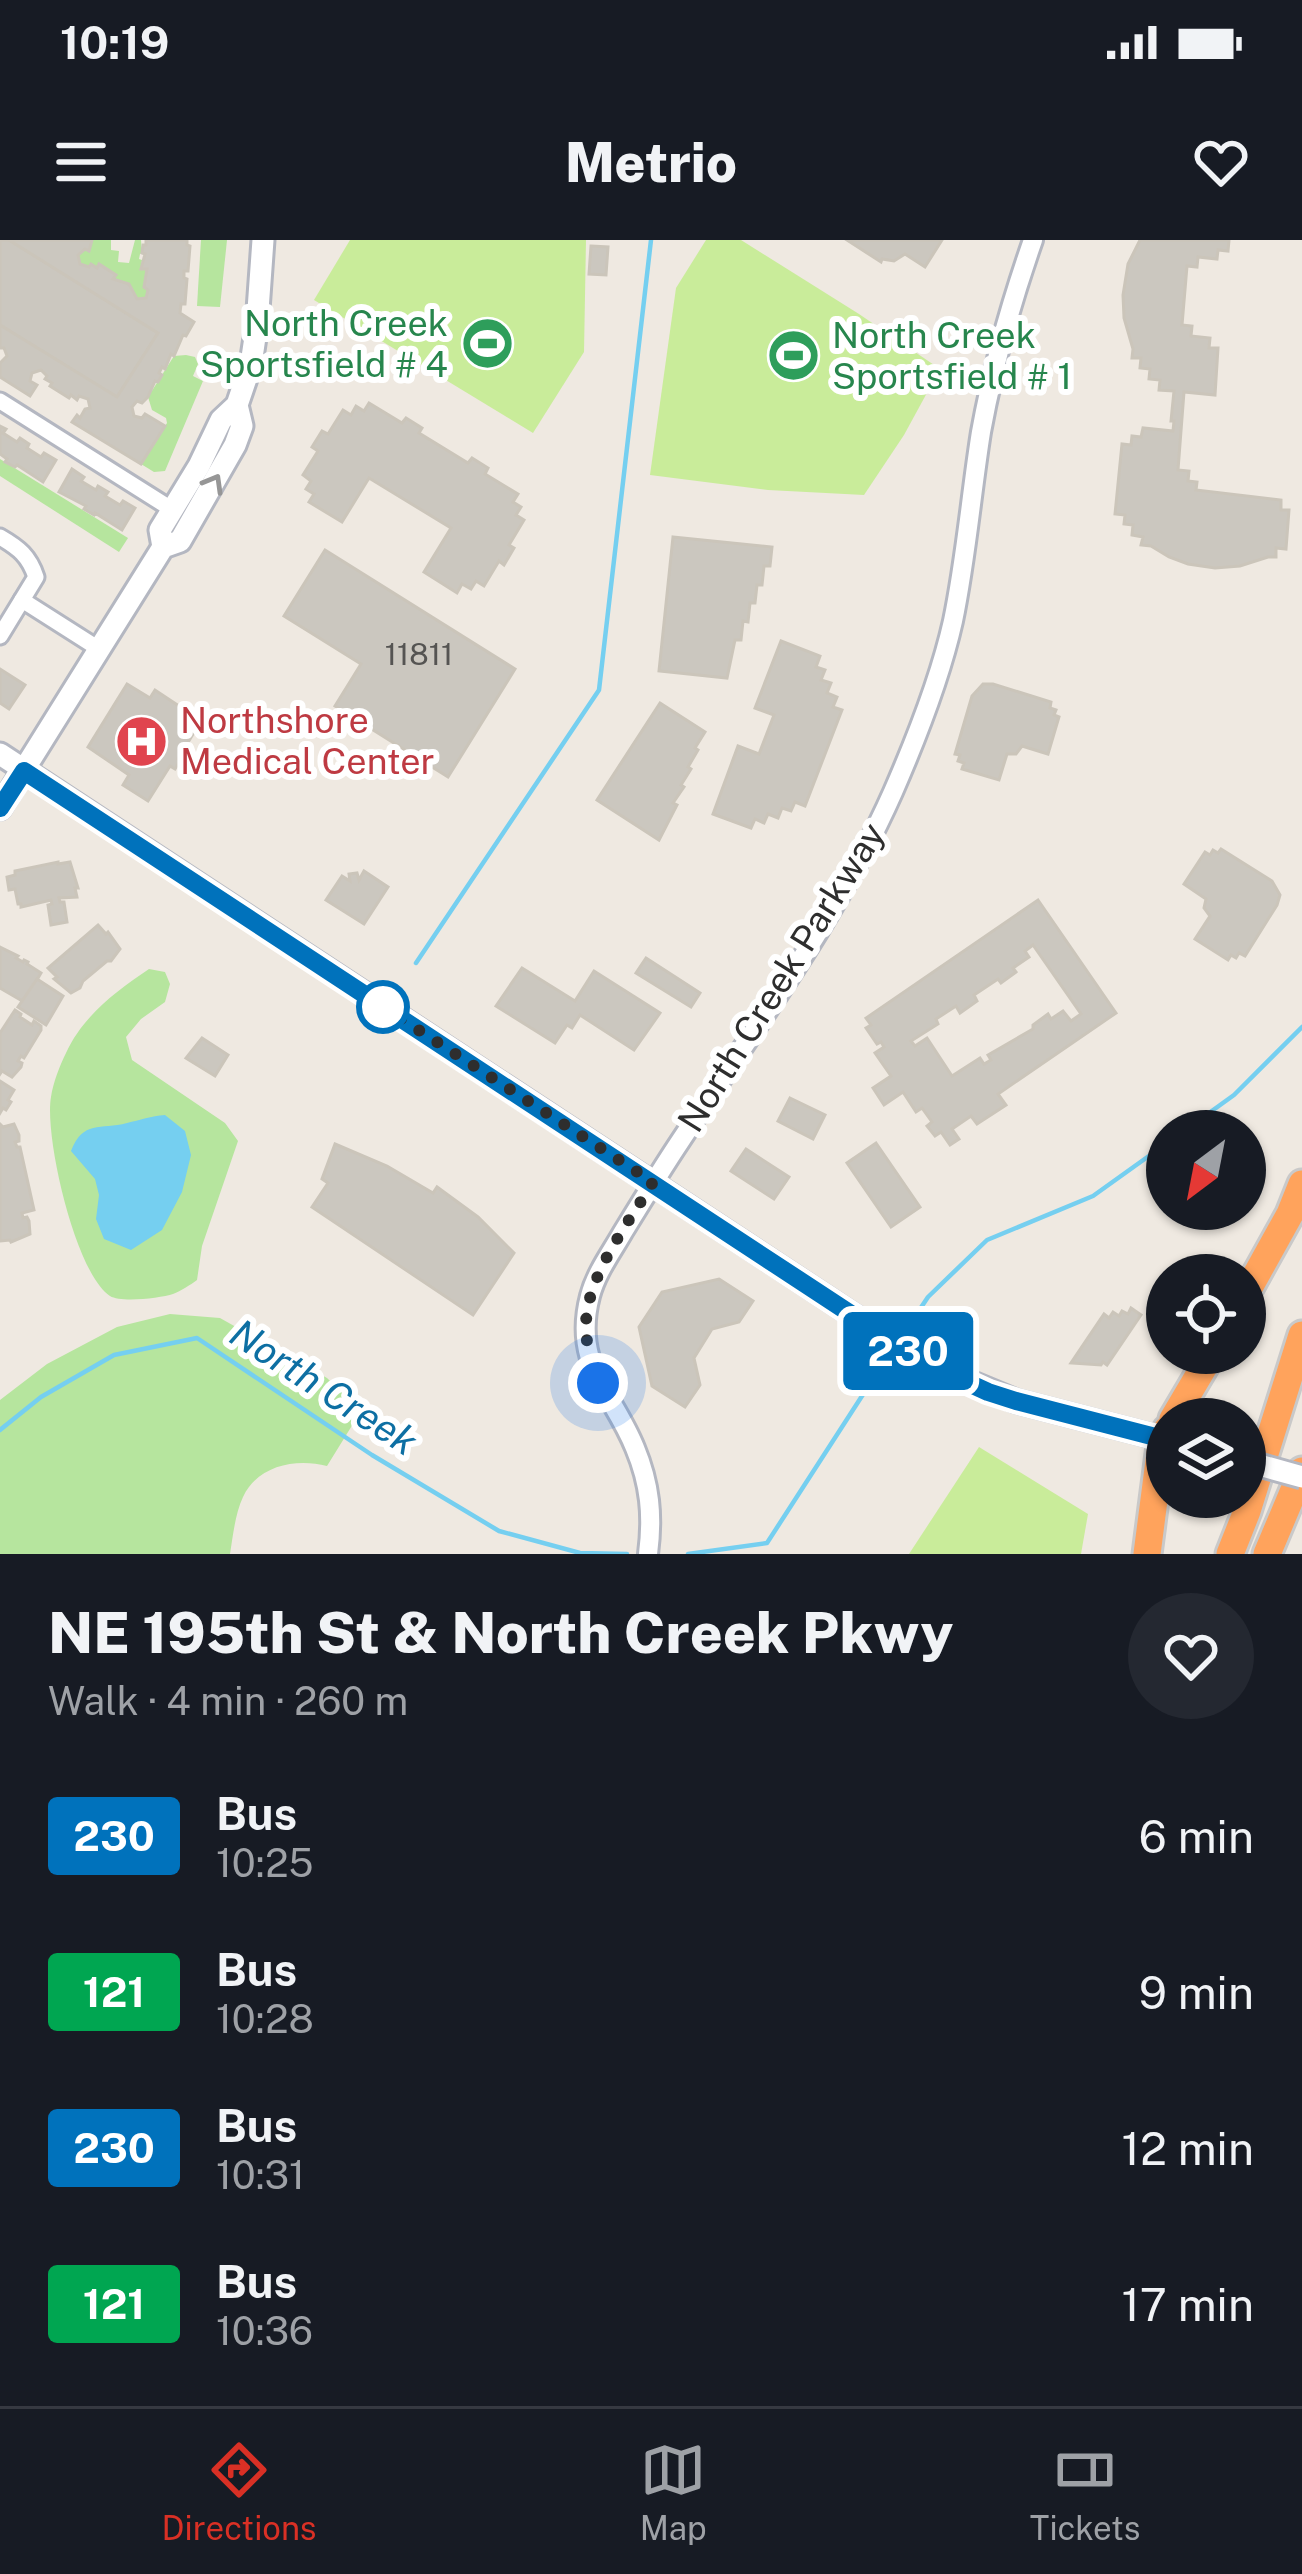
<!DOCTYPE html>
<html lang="en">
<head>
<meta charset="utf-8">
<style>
  body { margin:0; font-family:"Public Sans",sans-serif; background:#242831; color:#f1f3f6; height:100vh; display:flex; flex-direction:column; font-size:45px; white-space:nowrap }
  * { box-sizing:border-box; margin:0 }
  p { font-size:39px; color:#9ea1a6 }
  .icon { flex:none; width:66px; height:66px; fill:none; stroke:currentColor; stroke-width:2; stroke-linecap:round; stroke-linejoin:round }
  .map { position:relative; height:1314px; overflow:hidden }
  .sheet { display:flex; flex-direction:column; background:#171b24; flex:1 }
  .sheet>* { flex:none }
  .badge { padding:0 24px; border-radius:9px; font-size:42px; line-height:78px }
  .needle { width:78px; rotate:212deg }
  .tools { position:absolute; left:1146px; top:870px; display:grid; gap:24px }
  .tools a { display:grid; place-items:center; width:120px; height:120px; border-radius:50%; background:#171b24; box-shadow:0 3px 9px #0004; font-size:60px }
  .you { position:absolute; width:60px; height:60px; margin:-30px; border:9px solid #fff; border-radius:50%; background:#1a73e8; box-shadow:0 0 0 18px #1a73e833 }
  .map>.badge { position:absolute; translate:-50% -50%; box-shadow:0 0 0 6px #fff }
  .round { display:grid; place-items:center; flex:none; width:126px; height:126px; border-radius:63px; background:#242831 }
  .head { display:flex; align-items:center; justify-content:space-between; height:204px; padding:0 48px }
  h1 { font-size:57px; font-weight:800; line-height:90px }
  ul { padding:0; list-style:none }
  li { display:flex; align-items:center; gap:36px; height:156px; padding:0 48px }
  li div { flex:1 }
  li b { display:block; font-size:45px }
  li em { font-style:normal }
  li .badge { min-width:132px; font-weight:700; text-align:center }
  .status { display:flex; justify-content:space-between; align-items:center; height:84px; padding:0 60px; background:#171b24; direction:ltr }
  .status svg { height:33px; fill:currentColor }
  header { display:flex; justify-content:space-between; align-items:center; height:156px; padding:0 48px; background:#171b24; font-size:54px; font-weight:800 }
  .menu { display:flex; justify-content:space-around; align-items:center; height:168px; border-top:3px solid #363941; background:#171b24; font-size:33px; color:#9ea1a6 }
  .menu a { display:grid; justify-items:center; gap:6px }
  .menu .active { color:#d93025 }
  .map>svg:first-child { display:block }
  .green { fill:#b6e59e }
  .pitch { fill:#c9ec9a }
  .water { fill:#75cff0 }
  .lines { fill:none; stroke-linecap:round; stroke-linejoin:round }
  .stream { stroke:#75cff0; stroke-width:4.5 }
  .building { fill:#cbc7bf; stroke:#cbc5ba; stroke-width:3; fill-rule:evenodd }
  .minor-casing { stroke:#b4b7c1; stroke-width:21 }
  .tertiary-casing { stroke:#b4b7c1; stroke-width:24 }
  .secondary-casing { stroke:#b4b7c1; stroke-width:27 }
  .motorway-casing { stroke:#c9c9c9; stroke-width:33 }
  .minor { stroke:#fff; stroke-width:15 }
  .tertiary { stroke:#fff; stroke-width:18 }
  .secondary { stroke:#fff; stroke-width:21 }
  .motorway { stroke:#ffa35c; stroke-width:27 }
  .secondary-bridge-casing { stroke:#b4b7c1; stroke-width:27; stroke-linecap:butt }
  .secondary-bridge { stroke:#fff; stroke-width:21 }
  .oneway { stroke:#969696 }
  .line-casing { stroke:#fff; stroke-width:27 }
  .line { stroke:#0072bc; stroke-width:18 }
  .walk { stroke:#2e2e2e; stroke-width:12; stroke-dasharray:0 21.6 }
  .stop-dot { fill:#fff; stroke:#0072bc; stroke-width:6 }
  .labels { text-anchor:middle; stroke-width:12; stroke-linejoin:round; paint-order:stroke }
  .number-label { font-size:30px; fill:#555452 }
  .leisure-label { font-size:36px; fill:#27864d; stroke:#fff; text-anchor:end }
  .health-label { font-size:36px; fill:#be3a42; stroke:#fff; text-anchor:start }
  .street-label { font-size:36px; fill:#2e2e2e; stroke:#fff }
  .water-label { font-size:39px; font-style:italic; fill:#0d6fa3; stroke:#fff }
</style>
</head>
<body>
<div class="status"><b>10:19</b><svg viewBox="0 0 49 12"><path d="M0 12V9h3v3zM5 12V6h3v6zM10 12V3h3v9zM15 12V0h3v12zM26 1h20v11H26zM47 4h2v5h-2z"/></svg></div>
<header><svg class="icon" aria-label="menu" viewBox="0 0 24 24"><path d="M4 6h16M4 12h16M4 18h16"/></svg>Metrio<svg class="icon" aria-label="heart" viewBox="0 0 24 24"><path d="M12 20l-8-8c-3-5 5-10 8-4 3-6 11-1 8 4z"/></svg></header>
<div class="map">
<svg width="1302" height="1314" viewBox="0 0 1302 1314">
  <rect width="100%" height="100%" fill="#efe9e1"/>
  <g class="green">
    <polygon points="92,0 111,0 111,10 119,11 118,22 129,23 135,0 141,0 142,13 140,14 139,19 142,20 141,28 147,29 144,47 148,50 146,58 137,59 128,44 113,39 115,34 99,25 97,28 80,24 78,15 85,9 89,10"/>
    <polygon points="201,0 227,0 220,67 197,66"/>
    <polygon points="186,115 195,117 198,124 193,136 203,141 165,231 154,232 141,224 167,183 166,178 152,170 148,157 174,116"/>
    <polygon points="0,219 128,298 119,312 0,236"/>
    <path d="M149 729 165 732 170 744 165 762 141 779 126 797 132 820 225 883 238 901 202 1006 197 1040C190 1045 181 1051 173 1054 161 1058 121 1063 110 1056 75 1033 44 895 51 857 53 843 60 825 66 813 83 776 116 751 149 729Z"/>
    <path d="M170 1074 220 1078 327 1138 361 1171 327 1226C296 1218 258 1225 243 1257 235 1274 233 1296 230 1314H0V1160L47 1124 117 1087Z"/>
  </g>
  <g class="pitch">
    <polygon points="350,0 586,0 584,112 533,193 314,60"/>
    <polygon points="706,0 741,0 859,74 940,129 904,195 864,255 768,250 650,235 676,48"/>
    <polygon points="979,1207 1088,1274 1081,1314 909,1314"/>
  </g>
  <path class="water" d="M165 875 185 891 191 915 182 952 162 990 131 1010 104 999 96 979 99 955 95 939 71 911C83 880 100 890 127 883 140 880 151 876 165 875Z"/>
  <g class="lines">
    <g class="stream">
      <polyline points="416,723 599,450 651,0"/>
      <polyline points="1184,891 1234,855 1302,787"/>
      <polyline points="900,1099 928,1057 987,1000 1093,956 1167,903"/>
      <polyline points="0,1190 41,1157 114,1115 197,1098 372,1215 499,1291 580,1313 627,1314"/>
      <polyline points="688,1314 767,1303 893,1108"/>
    </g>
  </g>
  <g class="building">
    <polygon points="0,0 9,0 158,93 117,157 0,85"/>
    <polygon points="9,0 92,0 89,11 85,9 78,15 80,24 89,27 91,24 97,28 99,24 116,35 113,39 129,44 137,59 146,58 148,50 144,47 147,29 141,29 145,14 142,13 143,5 146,5 146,0 187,0 187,5 190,6 188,31 184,31 184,38 187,39 185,64 181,64 180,73 194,82 186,96 183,95 174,116 171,114 165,129 162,127 159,133 162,135 158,142 155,141 148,157 142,163 137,161 132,167 134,176 142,178 145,174 165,186 141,224 72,182 77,175 80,178 85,169 90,168 88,159 79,156 77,160 71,155 69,158 50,146 52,143 45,139 47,136 41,130 32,133 30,141 37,145 30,156 0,137 0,123 7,116 4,108 0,108 0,85 117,157 158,93"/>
    <polygon points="847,0 942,0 925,27 905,14 894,21 882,19 881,22"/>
    <polygon points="1229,0 1228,11 1218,10 1217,19 1198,17 1197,27 1187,26 1182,85 1192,86 1191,96 1210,98 1209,108 1218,108 1215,155 1184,152 1178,230 1189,231 1188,241 1197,242 1196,250 1281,260 1281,270 1289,270 1286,309 1276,308 1276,317 1268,317 1240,326 1215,328 1188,324 1169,317 1151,306 1141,305 1143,297 1132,295 1133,285 1124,284 1125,275 1115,274 1122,204 1131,205 1132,196 1141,197 1143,188 1173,191 1174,181 1171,181 1174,151 1159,150 1160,140 1149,139 1150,129 1140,128 1141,118 1132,118 1133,109 1124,78 1123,55 1128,24 1140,0"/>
    <polygon points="591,6 608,7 606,35 589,34"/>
    <polygon points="369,163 402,183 406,178 422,188 419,193 468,223 472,218 488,228 485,234 518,254 513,262 521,267 516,275 524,280 509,305 514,308 504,325 499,321 484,346 476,341 471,349 462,344 457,353 424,332 451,288 369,238 342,282 309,262 314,254 306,249 311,241 303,235 318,211 312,207 322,191 328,194 343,170 351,175 356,166 364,171"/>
    <polygon points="0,186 6,189 3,193 17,202 20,198 29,204 27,208 41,217 44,213 56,220 43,242 17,225 15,227 5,222 7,219 0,214"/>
    <polygon points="72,229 84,237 81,241 96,250 98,246 108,252 105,256 120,265 123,261 135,268 122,290 95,273 94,275 84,269 86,266 59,252"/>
    <polygon points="673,297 772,307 770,326 764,326 762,345 757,345 755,363 750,363 748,382 743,381 741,400 735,400 727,438 659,431"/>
    <polygon points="325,310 515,429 448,537 335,466 361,424 284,376"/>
    <polygon points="781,401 820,416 816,427 825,430 821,440 831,443 827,453 837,457 833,467 842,470 805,566 795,562 791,571 782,568 778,578 768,574 764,583 755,579 751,588 713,574 738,506 759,514 774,475 755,468"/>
    <polygon points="0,429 25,445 9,469 0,463"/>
    <polygon points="127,444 150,458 155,450 188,472 184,479 186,480 186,490 193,494 178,519 180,521 175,529 170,526 148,561 123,545 129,535 88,507"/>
    <polygon points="983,444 993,444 1051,462 1050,468 1056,470 1054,475 1059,477 1048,514 1022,506 1016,514 1007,514 999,540 962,529 964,523 958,521 960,515 955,514 972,456"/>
    <polygon points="660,463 705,492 695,508 698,510 688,527 691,529 681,545 684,547 673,563 677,565 659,600 597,560"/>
    <polygon points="1221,609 1272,641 1280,655 1277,665 1245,716 1239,713 1236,718 1231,715 1228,720 1195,699 1210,676 1204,668 1206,659 1184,644 1205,612 1210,615 1213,610 1218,613"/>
    <polygon points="58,622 58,624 70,622 78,648 75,648 77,657 59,658 60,662 64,662 67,682 51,685 48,665 52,664 51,660 21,667 21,664 18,664 15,649 9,650 7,637 15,635 15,631"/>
    <polygon points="364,631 388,647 364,684 326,660 342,636 350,641 349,634 357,633 359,640"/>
    <path d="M1038 660 1116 773 998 854 1006 865 977 884 971 876 952 889 959 899 950 905 941 892 935 896 927 886 932 882 922 868 916 872 903 852 884 865 873 848 891 836 875 813 884 807 881 802 877 804 866 788 871 785 866 778ZM1033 705 1081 774 1071 781 1063 771 1051 779 1048 774 1033 785V789L988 815 991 820 984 824 980 818 952 836 927 798 915 806 911 801 938 784 936 779 956 766 960 773 977 761 974 755 998 739 1001 743 1016 732 1013 728 1029 717 1025 711Z"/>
    <polygon points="98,685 106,694 108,692 120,709 111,721 107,721 83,741 80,748 71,753 54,739 57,737 48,728"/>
    <polygon points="0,707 18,716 16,718 23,722 24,720 28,722 27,724 41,733 24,762 0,748"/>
    <polygon points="646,718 700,753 691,767 636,733"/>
    <polygon points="522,728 575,761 594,731 660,773 634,810 580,775 572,788 567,785 555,803 496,766"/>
    <polygon points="37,739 63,756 46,785 18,767"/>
    <polygon points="15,770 21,774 20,777 32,785 34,781 41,786 41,790 24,818 21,816 18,821 22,823 21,827 12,837 2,831 0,834 0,793"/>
    <polygon points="202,798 228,815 215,836 186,818"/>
    <polygon points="0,841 14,850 8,860 11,862 6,870 3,868 0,873"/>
    <polygon points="790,858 825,875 813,899 778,881"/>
    <polygon points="0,884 3,887 14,884 19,895 19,901 15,902 17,907 20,907 34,970 22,973 23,978 27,977 29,981 30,994 11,1002 10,1000 0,1001"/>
    <polygon points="876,903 920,967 891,987 847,923"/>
    <polygon points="335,904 387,926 433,953 437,947 478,977 514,1013 473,1075 312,967 328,943 322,939"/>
    <polygon points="746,909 789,937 774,959 731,931"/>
    <polygon points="719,1039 753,1061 739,1082 712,1089 694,1118 700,1145 685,1167 652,1146 639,1087 662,1052"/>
    <polygon points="1131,1068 1141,1075 1107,1125 1103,1122 1101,1125 1071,1123 1104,1074 1109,1078 1113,1072 1119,1076 1122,1071 1128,1074"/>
  </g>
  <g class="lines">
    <defs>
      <g id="minor">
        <polyline points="0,161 173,270"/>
        <path d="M0 297C19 308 29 316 36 337L0 396"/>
        <polyline points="22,360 99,409"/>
      </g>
      <path id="tertiary" d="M648 1314C653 1276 650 1244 635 1208 613 1153 572 1125 590 1056 596 1033 611 1013 623 992 642 961 661 930 681 900 755 787 838 676 893 552 917 497 940 439 953 381 966 319 971 255 981 192 993 126 1011 63 1033 0"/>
      <g id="secondary">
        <polyline points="163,307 160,290 199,226 221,180 237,165 251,124 257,84 263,0"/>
        <polyline points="0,514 927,1124 1016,1161 1167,1200"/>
        <polyline points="0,568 163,307 180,301 235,205 242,186 237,165"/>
      </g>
      <g id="motorway">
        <polyline points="1245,1055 1290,974 1302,944"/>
        <polyline points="1173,1179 1212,1113"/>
        <polyline points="1147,1314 1162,1198 1167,1190"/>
        <polyline points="1230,1314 1247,1271 1302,1095"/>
        <polyline points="1267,1314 1302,1231"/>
      </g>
    </defs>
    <use href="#minor" class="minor-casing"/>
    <use href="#tertiary" class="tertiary-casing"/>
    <use href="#secondary" class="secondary-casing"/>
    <use href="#motorway" class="motorway-casing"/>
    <use href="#minor" class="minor"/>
    <use href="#tertiary" class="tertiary"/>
    <use href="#secondary" class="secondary"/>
    <use href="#motorway" class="motorway"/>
    <defs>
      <polyline id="secondary-bridge" points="1245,1221 1302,1237"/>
    </defs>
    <use href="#secondary-bridge" class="secondary-bridge-casing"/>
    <use href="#secondary-bridge" class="secondary-bridge"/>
  </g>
  <defs><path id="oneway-chevron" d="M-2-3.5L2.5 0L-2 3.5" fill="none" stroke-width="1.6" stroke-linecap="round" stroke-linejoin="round" transform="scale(3)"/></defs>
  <use class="oneway" href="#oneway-chevron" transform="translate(214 243) rotate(-60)"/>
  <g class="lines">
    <defs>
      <polyline id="line" points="0,568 24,531 927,1124 988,1152 1016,1161 1167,1200"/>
    </defs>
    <use href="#line" class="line-casing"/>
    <use href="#line" class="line"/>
    <path class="walk" d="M383 767 653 942C628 984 585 1038 586 1087 586 1106 592 1125 598 1143"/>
  </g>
  <defs>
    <symbol id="stadium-disc" viewBox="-11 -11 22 22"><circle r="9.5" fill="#2e9e5b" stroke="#fff"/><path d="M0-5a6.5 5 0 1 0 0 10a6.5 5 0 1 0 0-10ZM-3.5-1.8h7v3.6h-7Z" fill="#fff"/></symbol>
    <symbol id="hospital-disc" viewBox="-11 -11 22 22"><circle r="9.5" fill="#e0444e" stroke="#fff"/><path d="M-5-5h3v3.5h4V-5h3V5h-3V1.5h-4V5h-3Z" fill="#fff"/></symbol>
  </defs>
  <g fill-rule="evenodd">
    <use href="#stadium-disc" x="458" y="74" width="59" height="59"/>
    <use href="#stadium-disc" x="764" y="86" width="59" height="59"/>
    <use href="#hospital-disc" x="112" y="472" width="59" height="59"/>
  </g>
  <circle class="stop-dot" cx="383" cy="767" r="24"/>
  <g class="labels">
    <g class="number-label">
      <text x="419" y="425">11811</text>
    </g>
    <g class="leisure-label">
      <text x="448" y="96">North Creek<tspan x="448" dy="41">Sportsfield # 4</tspan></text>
      <text x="832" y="108" text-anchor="start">North Creek<tspan x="832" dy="41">Sportsfield # 1</tspan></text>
    </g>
    <g class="health-label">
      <text x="180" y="493">Northshore<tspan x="180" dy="41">Medical Center</tspan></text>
    </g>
    <g class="street-label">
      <text transform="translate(781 737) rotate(-58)" y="13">North Creek Parkway</text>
    </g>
    <g class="water-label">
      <text transform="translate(324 1147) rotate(33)" y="14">North Creek</text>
    </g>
  </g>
</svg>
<div class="tools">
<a><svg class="needle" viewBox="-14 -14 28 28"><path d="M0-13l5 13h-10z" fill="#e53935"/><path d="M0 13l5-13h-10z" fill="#9ea1a6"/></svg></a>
<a><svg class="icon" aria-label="locate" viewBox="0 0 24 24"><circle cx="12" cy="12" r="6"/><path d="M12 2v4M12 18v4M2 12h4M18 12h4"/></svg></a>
<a><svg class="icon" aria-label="layers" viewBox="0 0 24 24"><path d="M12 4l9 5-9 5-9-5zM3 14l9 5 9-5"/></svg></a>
</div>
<div class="you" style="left:598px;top:1143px"></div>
<b class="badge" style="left:908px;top:1111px;background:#0072bc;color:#fff">230</b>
</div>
<section class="sheet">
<div class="head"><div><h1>NE 195th St &amp; North Creek Pkwy</h1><p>Walk · 4 min · 260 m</p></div><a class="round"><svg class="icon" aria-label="heart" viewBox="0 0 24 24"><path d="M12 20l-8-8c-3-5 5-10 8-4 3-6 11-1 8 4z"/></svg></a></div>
<ul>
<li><span class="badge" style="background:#0072bc;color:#fff">230</span><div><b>Bus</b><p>10:25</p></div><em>6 min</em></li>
<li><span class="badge" style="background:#00a651;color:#fff">121</span><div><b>Bus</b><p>10:28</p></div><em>9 min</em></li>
<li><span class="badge" style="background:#0072bc;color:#fff">230</span><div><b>Bus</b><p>10:31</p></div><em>12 min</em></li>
<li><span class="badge" style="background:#00a651;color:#fff">121</span><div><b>Bus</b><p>10:36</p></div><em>17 min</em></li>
</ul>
</section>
<nav class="menu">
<a class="active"><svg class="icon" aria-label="directions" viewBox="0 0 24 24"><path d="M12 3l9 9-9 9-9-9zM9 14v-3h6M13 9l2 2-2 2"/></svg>Directions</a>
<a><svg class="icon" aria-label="map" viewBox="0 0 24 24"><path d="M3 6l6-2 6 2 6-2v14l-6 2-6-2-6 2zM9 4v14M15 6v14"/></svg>Map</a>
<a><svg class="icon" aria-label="tickets" viewBox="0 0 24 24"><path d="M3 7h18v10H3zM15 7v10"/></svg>Tickets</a>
</nav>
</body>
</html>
